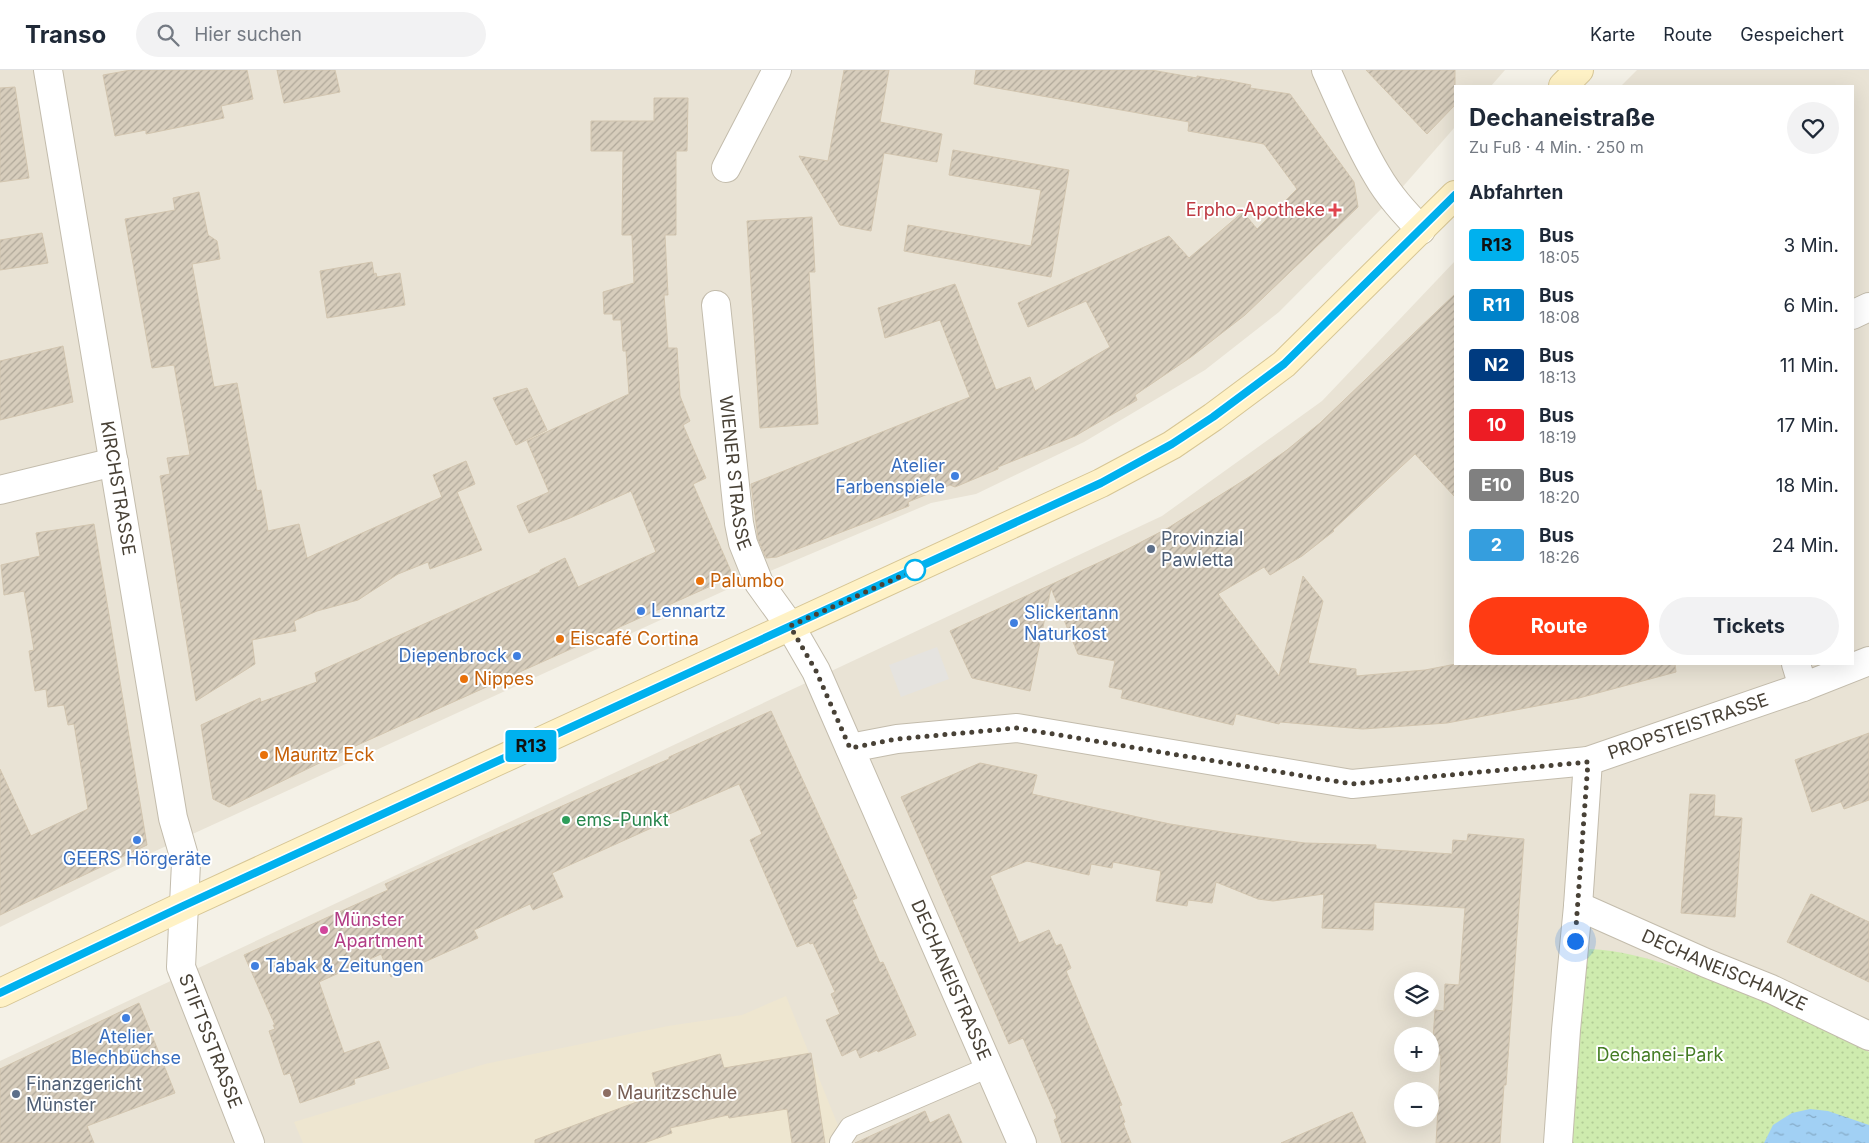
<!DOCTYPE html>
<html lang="de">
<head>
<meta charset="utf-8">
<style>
  body { margin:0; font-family:Inter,sans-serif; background:#f2f2f3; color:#1f2937; height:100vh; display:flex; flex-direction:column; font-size:19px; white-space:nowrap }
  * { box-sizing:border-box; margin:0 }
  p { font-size:16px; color:#747a83 }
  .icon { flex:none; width:28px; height:28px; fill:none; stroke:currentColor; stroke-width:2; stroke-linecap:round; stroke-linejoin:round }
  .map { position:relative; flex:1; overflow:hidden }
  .sheet { position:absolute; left:1454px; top:15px; width:400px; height:580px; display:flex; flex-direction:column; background:#fff; border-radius:0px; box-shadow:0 5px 20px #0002 }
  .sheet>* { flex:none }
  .badge { padding:0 10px; border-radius:4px; font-size:18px; line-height:32px }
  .buttons { position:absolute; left:1394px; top:902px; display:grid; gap:10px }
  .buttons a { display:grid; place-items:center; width:45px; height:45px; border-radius:50%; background:#fff; box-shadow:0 5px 20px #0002; font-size:25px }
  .you { position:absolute; width:25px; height:25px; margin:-12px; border:4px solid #fff; border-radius:50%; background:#1a73e8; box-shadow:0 0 0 8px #1a73e833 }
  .map>.badge { position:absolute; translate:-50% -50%; box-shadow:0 0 0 2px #fff }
  h2 { padding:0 15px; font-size:19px; line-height:45px }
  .round { display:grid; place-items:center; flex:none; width:52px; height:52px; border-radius:26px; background:#f2f2f3 }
  .overview { display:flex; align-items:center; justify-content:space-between; height:85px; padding:0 15px }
  h1 { font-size:24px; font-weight:700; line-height:38px }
  .cta { display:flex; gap:10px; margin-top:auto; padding:10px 15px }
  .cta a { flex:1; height:58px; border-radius:30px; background:#ff3b13; color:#fff; font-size:20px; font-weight:700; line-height:58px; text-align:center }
  .cta a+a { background:#f2f2f3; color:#1f2937 }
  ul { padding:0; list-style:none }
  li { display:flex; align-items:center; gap:15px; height:60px; padding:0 15px }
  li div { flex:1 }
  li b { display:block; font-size:19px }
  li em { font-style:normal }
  li .badge { min-width:55px; font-weight:700; text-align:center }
  header { display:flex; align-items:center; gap:30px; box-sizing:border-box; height:70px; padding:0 25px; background:#fff; border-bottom:1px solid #e0e1e3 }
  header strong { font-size:24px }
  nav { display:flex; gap:28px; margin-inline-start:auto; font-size:18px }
  .search { width:350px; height:45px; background:#f2f2f3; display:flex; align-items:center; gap:12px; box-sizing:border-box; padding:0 18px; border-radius:28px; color:#747a83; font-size:19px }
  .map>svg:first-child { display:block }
  .residential { fill:#e9e3d5; fill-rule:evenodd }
  .education { fill:#eee6d0 }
  .grass { fill:url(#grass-dots) }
  .parking { fill:#e5e3df }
  .water { fill:url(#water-ripples) }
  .building { fill:url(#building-hatch); stroke:#d2c5af }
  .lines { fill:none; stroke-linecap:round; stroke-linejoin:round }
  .lane-casing { stroke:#c3bcac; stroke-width:22 }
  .street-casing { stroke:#c3bcac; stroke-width:30 }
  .secondary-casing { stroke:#d7c695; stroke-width:30 }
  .lane { stroke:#fff; stroke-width:20 }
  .street { stroke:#fff; stroke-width:28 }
  .secondary { stroke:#fff2c6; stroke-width:28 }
  .line-casing { stroke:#fff; stroke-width:11 }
  .line { stroke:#00b1ee; stroke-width:8 }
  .walk { stroke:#484136; stroke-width:5; stroke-dasharray:0 9 }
  .health-dot { fill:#e0444e; stroke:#fff; stroke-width:2 }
  .shop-dot { fill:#3f7fe0; stroke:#fff; stroke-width:2 }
  .service-dot { fill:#5c6f8a; stroke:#fff; stroke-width:2 }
  .stop-dot { fill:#fff; stroke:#00b1ee; stroke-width:2.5 }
  .food-dot { fill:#e8710a; stroke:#fff; stroke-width:2 }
  .leisure-dot { fill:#2e9e5b; stroke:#fff; stroke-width:2 }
  .hotel-dot { fill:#d1479c; stroke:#fff; stroke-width:2 }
  .education-dot { fill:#8d6e63; stroke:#fff; stroke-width:2 }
  .labels { text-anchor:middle; stroke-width:4; stroke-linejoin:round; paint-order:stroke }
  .health-label { font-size:18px; fill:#be3a42; stroke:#fff; text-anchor:end }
  .shop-label { font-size:18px; fill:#366cbe; stroke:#fff; text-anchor:start }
  .street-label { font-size:18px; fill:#484136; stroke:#fff }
  .service-label { font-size:18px; fill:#4e5e75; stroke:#fff; text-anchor:start }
  .food-label { font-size:18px; fill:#c56008; stroke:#fff; text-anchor:start }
  .leisure-label { font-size:18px; fill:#27864d; stroke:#fff; text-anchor:start }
  .hotel-label { font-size:18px; fill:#b23c85; stroke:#fff; text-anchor:start }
  .park-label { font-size:18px; fill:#457d25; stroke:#fff }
  .education-label { font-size:18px; fill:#785e54; stroke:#fff; text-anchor:start }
</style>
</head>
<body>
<header>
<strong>Transo</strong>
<div class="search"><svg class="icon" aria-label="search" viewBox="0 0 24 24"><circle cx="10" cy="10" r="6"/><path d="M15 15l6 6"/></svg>Hier suchen</div>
<nav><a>Karte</a><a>Route</a><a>Gespeichert</a></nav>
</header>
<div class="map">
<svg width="1869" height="1073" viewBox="0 0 1869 1073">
  <defs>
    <pattern id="grass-dots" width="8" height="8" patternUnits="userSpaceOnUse" patternTransform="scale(1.25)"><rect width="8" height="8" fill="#ceebae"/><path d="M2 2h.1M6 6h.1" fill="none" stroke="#b2cb96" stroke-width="1.8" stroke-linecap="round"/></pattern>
    <pattern id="water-ripples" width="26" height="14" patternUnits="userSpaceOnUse" patternTransform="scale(1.25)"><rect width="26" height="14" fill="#a1d0f4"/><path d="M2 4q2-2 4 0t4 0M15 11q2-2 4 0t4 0" fill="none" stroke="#85aac6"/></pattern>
    <pattern id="building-hatch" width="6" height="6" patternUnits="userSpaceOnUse" patternTransform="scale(1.25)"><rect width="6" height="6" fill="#d7cdbc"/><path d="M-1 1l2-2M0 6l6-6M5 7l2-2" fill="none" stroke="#b0a89a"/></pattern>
  </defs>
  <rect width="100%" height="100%" fill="#f4f1e7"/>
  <g class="residential">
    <polygon points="0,0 1505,0 1491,16 1455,16 1455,57 1399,121 1279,242 1205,300 1084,372 976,424 931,433 737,515 151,783 0,857"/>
    <path d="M1637 0H1869V1073H0V991L1162 446 1322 331 1455 191V594H1852V16H1621ZM1402 911H1430V939H1402ZM1402 966H1430V994H1402ZM1402 1021H1430V1049H1402Z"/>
  </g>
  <polygon class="education" points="786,926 845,1073 303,1073 294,1052 485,994 668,956 742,945"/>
  <path class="grass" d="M1590 879C1647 882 1702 907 1755 928 1793 944 1834 960 1869 982V1073H1565L1582 884Z"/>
  <polygon class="parking" points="937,577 949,609 901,627 889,595"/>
  <polygon class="water" points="1810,1039 1828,1041 1869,1055 1869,1073 1764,1073 1773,1055 1792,1043"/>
  <g class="building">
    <polygon points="131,0 247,0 253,29 221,36 224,48 146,64 146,60 115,66 103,5"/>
    <polygon points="277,0 335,0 340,22 284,33"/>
    <polygon points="844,0 889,0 880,52 942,64 937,92 884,83 871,161 840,155 799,86 828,91"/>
    <polygon points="976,0 1151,0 1197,8 1197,6 1220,10 1220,9 1251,15 1250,18 1290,24 1354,112 1358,137 1245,245 1191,287 1135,325 1137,330 1075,366 998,397 998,399 955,417 950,415 908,432 909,436 777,487 766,488 758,469 751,414 970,327 940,250 885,268 878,238 955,214 996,320 1030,307 1035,321 1110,277 1086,231 1028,257 1018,233 1169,166 1189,188 1243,142 1257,159 1297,119 1264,74 1188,61 1189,52 974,14"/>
    <polygon points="1366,0 1455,0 1455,35 1427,64"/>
    <polygon points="15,17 29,108 0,112 0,18"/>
    <polygon points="654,28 688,28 687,81 676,81 676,165 665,165 668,225 664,225 668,278 677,278 680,326 690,351 683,355 706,408 693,414 733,506 342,682 229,737 213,729 201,655 260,628 261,632 317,612 315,603 540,502 540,500 565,488 578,517 656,482 631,421 570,448 529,463 517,436 549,422 527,371 629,324 626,281 623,281 621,250 613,250 613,244 604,244 603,222 634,213 632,165 622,165 623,81 591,81 591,51 654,51"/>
    <polygon points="953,80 1069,100 1051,207 904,181 908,155 1031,176 1041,120 949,105"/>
    <polygon points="199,122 208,165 217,171 220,189 192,194 214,317 237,313 257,421 261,420 268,461 299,454 307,488 442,427 433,405 466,391 475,414 457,422 482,480 430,499 428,492 398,504 358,530 317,541 294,551 296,561 252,570 255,594 196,631 160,406 170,404 167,388 190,385 174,295 152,298 125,149 175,140 173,128"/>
    <polygon points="812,147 815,202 809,202 818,354 760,358 747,151"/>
    <polygon points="42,163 48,193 0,200 0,170"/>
    <polygon points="372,192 374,204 376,203 377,207 400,203 405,235 327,248 320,201"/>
    <polygon points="1455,224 1455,427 1415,384 1333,460 1334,461 1302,486 1270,505 1264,497 1218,524 1279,606 1303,506 1323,531 1308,593 1356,599 1356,606 1425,600 1456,594 1675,594 1676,602 1579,628 1447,653 1363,659 1280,652 1279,654 1236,644 1233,655 1121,628 1123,620 1109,617 1115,591 1078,584 1051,518 1030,621 972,608 950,561 1124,481 1168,458 1249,407 1287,380 1320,353"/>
    <polygon points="63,276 73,332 0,350 0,291"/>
    <polygon points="527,318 547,360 516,375 493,328"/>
    <polygon points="94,454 147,775 0,845 0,699 31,766 88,739 74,654 68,655 64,635 48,637 46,619 35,621 29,581 34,580 24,521 4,525 1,495 40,486 36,463"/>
    <polygon points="771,641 857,828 852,830 880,893 883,892 916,965 878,982 877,980 860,988 856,979 842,986 826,950 840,944 831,924 835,922 813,873 810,874 809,872 797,877 750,770 762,764 739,714 667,745 669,750 552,803 563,827 533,840 530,834 474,860 478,868 391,907 381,884 319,912 344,983 379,971 389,998 354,1009 355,1014 300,1033 290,1003 284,1005 269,961 275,959 273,955 275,955 244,885 388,820 385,814 669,689 669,687"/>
    <polygon points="1869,663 1869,730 1844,739 1841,732 1812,742 1795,690"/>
    <polygon points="980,693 1037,705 1032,724 1170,754 1229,763 1305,773 1376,775 1376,779 1452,784 1453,770 1467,771 1468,764 1524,769 1506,1015 1504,1015 1500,1073 1436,1073 1441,985 1432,984 1435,940 1444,941 1445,914 1459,915 1465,838 1374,832 1373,860 1322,858 1324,824 1273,831 1258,829 1216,812 1212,833 1188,830 1187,836 1156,831 1161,801 1113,792 1112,798 1091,794 1089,805 1027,791 990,806 1019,873 1049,860 1056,876 1061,874 1071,898 1066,901 1122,1035 1119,1036 1125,1052 1123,1053 1131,1073 1062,1073 1054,1050 1057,1048 1023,968 1009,974 901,727"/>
    <polygon points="1690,724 1715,725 1714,746 1742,748 1735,847 1681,843"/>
    <polygon points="1811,824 1869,852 1869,912 1787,872"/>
    <polygon points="139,933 175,1023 87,1056 94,1073 0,1073 0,999"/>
    <polygon points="811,983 825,1073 792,1073 787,1039 729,1048 728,1045 670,1058 672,1063 644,1073 535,1073 535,1070 658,1024 652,1003 720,984 724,998"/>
    <polygon points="925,1041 930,1053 949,1044 962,1073 855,1073"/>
    <polygon points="1352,1042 1366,1073 1281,1073"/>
  </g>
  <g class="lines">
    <defs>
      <polyline id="lane" points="840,1072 850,1057 989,997"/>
      <g id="street">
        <path id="s1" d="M48 0 173 748 186 793 181 897 250 1073"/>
        <path d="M1326 0C1342 35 1357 72 1377 105 1389 126 1405 143 1421 160"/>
        <polyline points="726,98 777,0"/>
        <path id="s2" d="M716 235 739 453 743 473 759 513 790 556 816 601 1022 1073"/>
        <polyline points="1852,245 1869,237"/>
        <polyline points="0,420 114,392"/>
        <polyline points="1796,594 1803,617"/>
        <path id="s3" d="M850 678 897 669 1017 658 1352 714 1588 691 1803 617 1869 591"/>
        <path id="s4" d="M1578 836 1706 893 1771 919 1869 966"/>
        <polyline points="1558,1073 1566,960 1578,836 1588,691"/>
      </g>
      <g id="secondary">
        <polyline points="1563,16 1579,0"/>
        <polyline points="0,923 183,836 1101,413 1172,375 1213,347 1284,294 1455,125"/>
      </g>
    </defs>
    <use href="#lane" class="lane-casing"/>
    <use href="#street" class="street-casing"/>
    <use href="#secondary" class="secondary-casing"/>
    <use href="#lane" class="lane"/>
    <use href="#street" class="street"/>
    <use href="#secondary" class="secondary"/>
  </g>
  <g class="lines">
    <defs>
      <polyline id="line" points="0,923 183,836 1101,413 1172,374 1213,347 1284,294 1455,125"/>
    </defs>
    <use href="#line" class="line-casing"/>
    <use href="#line" class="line"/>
    <polyline class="walk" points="915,500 919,498 790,556 816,601 850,678 897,669 1017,658 1352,714 1588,692 1575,871"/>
  </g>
  <path class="health-dot" d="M1332.5 132.5h5v5h5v5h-5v5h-5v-5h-5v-5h5z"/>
  <g class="shop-dot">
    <circle cx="955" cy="406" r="5"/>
    <circle cx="641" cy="541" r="5"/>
    <circle cx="1014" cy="553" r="5"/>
    <circle cx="517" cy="586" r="5"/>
    <circle cx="137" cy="770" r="5"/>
    <circle cx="255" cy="896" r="5"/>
    <circle cx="126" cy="948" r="5"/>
  </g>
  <g class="service-dot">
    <circle cx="1151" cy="479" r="5"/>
    <circle cx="16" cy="1024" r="5"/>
  </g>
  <circle class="stop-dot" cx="915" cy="500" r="10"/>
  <g class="food-dot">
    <circle cx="700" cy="511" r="5"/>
    <circle cx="560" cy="569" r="5"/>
    <circle cx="464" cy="609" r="5"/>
    <circle cx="264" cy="685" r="5"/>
  </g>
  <circle class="leisure-dot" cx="566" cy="750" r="5"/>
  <circle class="hotel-dot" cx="324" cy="860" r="5"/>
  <circle class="education-dot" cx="607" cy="1023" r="5"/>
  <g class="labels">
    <g class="health-label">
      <text x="1325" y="146">Erpho-Apotheke</text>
    </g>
    <g class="shop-label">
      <text x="945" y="402" text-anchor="end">Atelier<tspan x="945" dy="21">Farbenspiele</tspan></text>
      <text x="651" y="547">Lennartz</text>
      <text x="1024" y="549">Slickertann<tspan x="1024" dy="21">Naturkost</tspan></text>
      <text x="507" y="592" text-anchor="end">Diepenbrock</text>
      <text x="137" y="795" text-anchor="middle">GEERS Hörgeräte</text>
      <text x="265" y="902">Tabak &amp; Zeitungen</text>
      <text x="126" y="973" text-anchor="middle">Atelier<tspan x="126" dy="21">Blechbüchse</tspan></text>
    </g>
    <g class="street-label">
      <text dy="6" stroke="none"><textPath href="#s2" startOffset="169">WIENER STRASSE</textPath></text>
      <text dy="6" stroke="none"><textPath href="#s1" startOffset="424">KIRCHSTRASSE</textPath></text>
      <text dy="6" stroke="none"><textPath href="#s3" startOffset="851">PROPSTEISTRASSE</textPath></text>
      <text dy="6" stroke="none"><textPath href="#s4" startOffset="160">DECHANEISCHANZE</textPath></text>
      <text dy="6" stroke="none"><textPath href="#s2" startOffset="725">DECHANEISTRASSE</textPath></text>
      <text dy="6" stroke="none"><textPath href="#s1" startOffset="989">STIFTSSTRASSE</textPath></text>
    </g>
    <g class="service-label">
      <text x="1161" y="475">Provinzial<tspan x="1161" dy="21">Pawletta</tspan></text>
      <text x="26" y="1020">Finanzgericht<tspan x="26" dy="21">Münster</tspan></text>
    </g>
    <g class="food-label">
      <text x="710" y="517">Palumbo</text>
      <text x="570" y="575">Eiscafé Cortina</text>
      <text x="474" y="615">Nippes</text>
      <text x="274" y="691">Mauritz Eck</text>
    </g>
    <g class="leisure-label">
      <text x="576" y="756">ems-Punkt</text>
    </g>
    <g class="hotel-label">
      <text x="334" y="856">Münster<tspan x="334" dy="21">Apartment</tspan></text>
    </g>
    <g class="park-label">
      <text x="1660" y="991">Dechanei-Park</text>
    </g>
    <g class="education-label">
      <text x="617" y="1029">Mauritzschule</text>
    </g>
  </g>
</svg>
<div class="buttons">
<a><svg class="icon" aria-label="layers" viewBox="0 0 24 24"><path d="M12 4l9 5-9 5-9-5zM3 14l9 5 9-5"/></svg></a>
<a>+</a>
<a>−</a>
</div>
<div class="you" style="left:1575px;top:871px"></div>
<b class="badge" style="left:531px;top:676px;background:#00b1ee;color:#111">R13</b>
<section class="sheet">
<div class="overview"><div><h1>Dechaneistraße</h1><p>Zu Fuß · 4 Min. · 250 m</p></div><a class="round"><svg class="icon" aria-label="heart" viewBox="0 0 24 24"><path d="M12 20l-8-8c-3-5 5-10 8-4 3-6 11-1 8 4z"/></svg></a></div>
<h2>Abfahrten</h2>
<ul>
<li><span class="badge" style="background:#00b1ee;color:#111">R13</span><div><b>Bus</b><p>18:05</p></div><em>3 Min.</em></li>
<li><span class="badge" style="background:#0083ca;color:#fff">R11</span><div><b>Bus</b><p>18:08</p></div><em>6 Min.</em></li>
<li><span class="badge" style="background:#003b80;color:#fff">N2</span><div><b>Bus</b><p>18:13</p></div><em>11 Min.</em></li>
<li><span class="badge" style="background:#ed1c24;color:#fff">10</span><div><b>Bus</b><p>18:19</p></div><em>17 Min.</em></li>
<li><span class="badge" style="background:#808080;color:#fff">E10</span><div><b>Bus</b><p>18:20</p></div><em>18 Min.</em></li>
<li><span class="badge" style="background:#359ede;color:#fff">2</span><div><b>Bus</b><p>18:26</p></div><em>24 Min.</em></li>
</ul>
<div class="cta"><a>Route</a><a>Tickets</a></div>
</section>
</div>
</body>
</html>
